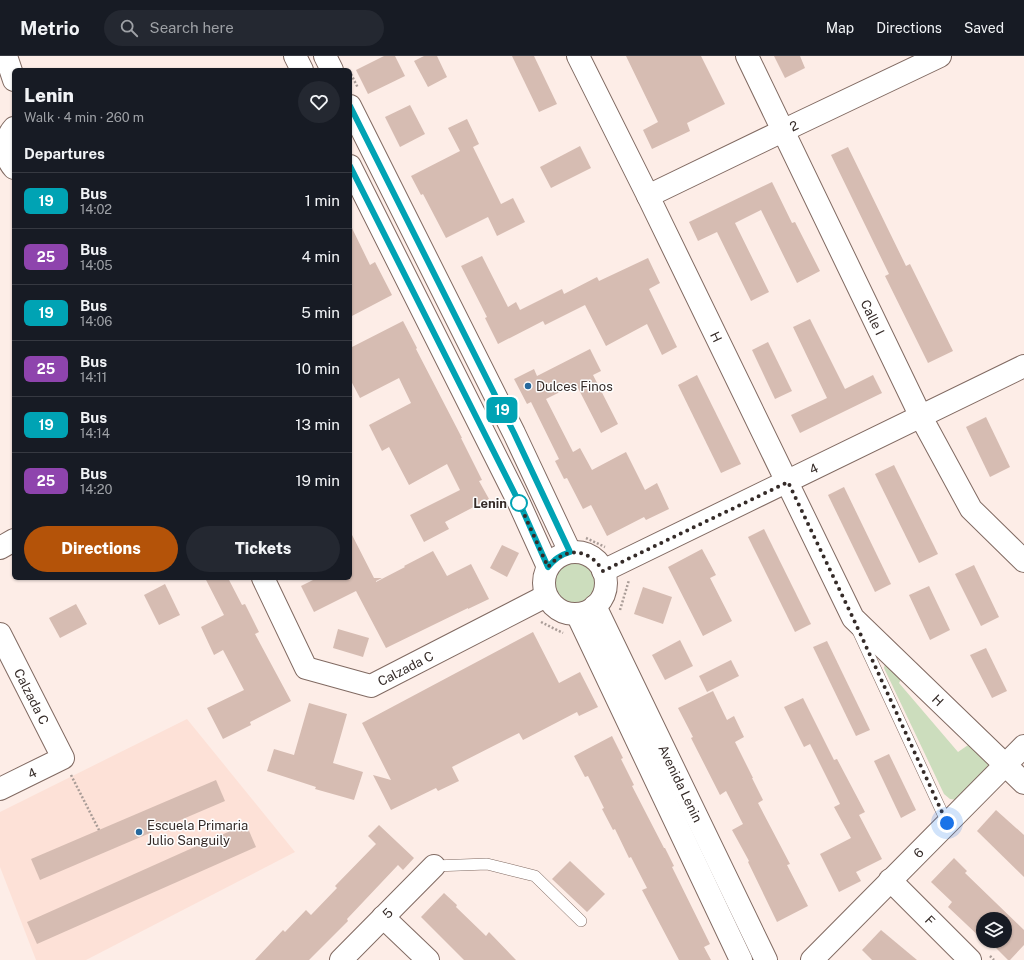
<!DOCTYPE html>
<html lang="en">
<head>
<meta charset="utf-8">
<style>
  body { margin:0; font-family:"Public Sans",sans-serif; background:#242831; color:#f1f3f6; height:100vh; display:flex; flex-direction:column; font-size:15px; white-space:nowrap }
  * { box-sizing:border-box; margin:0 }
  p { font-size:13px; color:#9ea1a6 }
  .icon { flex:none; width:22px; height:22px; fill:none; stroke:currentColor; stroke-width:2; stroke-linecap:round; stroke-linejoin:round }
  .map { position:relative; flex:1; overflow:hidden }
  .details { position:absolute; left:12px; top:12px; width:340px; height:512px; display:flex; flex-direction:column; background:#171b24; border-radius:6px; box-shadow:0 1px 3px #0004 }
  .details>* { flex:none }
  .badge { padding:0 8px; border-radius:6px; font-size:14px; line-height:26px }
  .controls { position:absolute; left:976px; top:856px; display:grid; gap:8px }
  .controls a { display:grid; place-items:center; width:36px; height:36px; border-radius:50%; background:#171b24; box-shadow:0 1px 3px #0004; font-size:20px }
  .you { position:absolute; width:20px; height:20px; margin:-10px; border:3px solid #fff; border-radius:50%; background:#1a73e8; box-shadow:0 0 0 6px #1a73e833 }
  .map>.badge { position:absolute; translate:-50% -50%; box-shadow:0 0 0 2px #fff }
  h2 { padding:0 12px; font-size:15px; line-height:36px }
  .round { display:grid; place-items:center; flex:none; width:42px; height:42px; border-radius:21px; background:#242831 }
  .summary { display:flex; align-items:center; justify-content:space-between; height:68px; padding:0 12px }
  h1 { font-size:19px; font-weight:800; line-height:30px }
  .button { display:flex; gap:8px; margin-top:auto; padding:8px 12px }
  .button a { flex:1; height:46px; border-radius:24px; background:#b45309; color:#fff; font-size:16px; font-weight:800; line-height:46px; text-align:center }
  .button a+a { background:#242831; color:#f1f3f6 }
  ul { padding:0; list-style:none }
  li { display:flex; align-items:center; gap:12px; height:56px; padding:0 12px; border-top:1px solid #363941 }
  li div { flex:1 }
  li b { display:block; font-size:15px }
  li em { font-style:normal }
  li .badge { min-width:44px; font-weight:700; text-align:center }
  header { display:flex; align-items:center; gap:24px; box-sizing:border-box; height:56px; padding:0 20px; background:#171b24; border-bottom:1px solid #363941 }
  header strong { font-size:19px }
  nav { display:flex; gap:22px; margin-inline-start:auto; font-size:14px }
  .search { width:280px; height:36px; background:#242831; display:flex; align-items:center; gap:10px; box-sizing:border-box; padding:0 14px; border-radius:22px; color:#9ea1a6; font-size:15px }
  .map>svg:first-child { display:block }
  .built { fill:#fde1d7 }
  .green { fill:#ccddbd }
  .building { fill:#d6bcb2 }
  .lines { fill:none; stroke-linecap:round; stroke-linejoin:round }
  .service-casing { stroke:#816a62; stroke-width:12 }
  .minor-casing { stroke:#816a62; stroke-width:24 }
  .tertiary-casing { stroke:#816a62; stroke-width:24 }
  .path { stroke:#a99c97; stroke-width:2.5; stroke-dasharray:2 2; stroke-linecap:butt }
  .service { stroke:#fff; stroke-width:11 }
  .minor { stroke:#fff; stroke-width:22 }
  .tertiary { stroke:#fff; stroke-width:22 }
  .line-casing { stroke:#fff; stroke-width:9 }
  .line { stroke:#00a3b4; stroke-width:6 }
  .walk { stroke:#352b28; stroke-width:4; stroke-dasharray:0 7.2 }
  .poi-dot { fill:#25689d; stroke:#fefefe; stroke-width:1.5 }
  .stop-dot { fill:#fff; stroke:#00a3b4; stroke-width:2 }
  .labels { text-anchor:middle; stroke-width:3; stroke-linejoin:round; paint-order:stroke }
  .street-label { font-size:13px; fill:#352b28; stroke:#fefefe }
  .poi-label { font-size:13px; fill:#352b28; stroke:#fefefe; text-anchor:start }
  .stop-label { font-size:13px; font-weight:bold; fill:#352b28; stroke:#fefefe; text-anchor:end }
</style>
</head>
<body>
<header>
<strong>Metrio</strong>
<div class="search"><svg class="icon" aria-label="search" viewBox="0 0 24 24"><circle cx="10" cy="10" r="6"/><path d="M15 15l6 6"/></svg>Search here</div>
<nav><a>Map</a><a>Directions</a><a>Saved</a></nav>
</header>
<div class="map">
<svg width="1024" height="904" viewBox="0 0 1024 904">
  <rect width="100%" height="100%" fill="#fdede7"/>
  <polygon class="built" points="187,663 295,796 86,904 36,904 0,811 0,756"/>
  <g class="green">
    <circle cx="573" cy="527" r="24"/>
    <polygon points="885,607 904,618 899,627 958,696 971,687 990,701 989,710 957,744 950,743 944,738 884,612"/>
  </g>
  <g class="building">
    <polygon points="384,0 395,0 405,20 368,38 356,14"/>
    <polygon points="424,0 437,0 447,21 428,31 414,5"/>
    <polygon points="512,0 534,0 557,48 539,56"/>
    <polygon points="626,0 701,0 725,48 687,67 690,75 652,93 643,74 658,66"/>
    <polygon points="774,0 800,0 805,12 785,22"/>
    <polygon points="410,49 425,78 400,91 385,61"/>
    <polygon points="467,63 479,88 473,91 501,148 513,142 525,166 497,180 488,161 446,182 423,138 421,139 411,120 460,95 448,72"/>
    <polygon points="580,90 591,112 551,132 540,111"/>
    <polygon points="848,91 906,210 910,208 953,295 928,307 885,220 889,218 831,99"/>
    <polygon points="772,126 792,167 795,166 820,215 797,227 761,154 735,167 769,236 751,245 717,176 698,185 689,166"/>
    <polygon points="350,168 370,209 375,206 392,239 350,261"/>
    <polygon points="482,200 508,251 516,246 520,254 562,233 564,238 597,221 599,225 648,202 660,227 649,233 677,291 662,299 647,268 606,290 585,249 545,269 543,265 498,288 485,262 487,261 461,210"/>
    <polygon points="810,263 845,333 873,319 882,337 800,377 791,359 827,342 793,271"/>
    <polygon points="403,265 417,292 416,293 462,382 461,382 482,424 479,425 489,443 445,466 449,473 424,486 410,459 460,434 447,408 409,429 389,391 382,395 369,369 411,347 399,322 360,342 350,323 350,292"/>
    <polygon points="768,286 792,335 775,343 752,294"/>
    <polygon points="590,293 601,315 593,319 618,368 601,377 576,328 546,343 573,396 580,392 592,414 626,396 645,434 657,427 669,453 646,464 644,461 607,480 591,449 583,453 567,422 564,423 555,405 559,403 531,346 527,348 514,323 534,313 537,320"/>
    <polygon points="697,319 741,408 721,417 678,329"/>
    <polygon points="986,361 1010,411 990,421 966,371"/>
    <polygon points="894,409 938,498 919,507 875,418"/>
    <polygon points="844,431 891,528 875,536 828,439"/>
    <polygon points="764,473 811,568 795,576 748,481"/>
    <polygon points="350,475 374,522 382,522 376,525 376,526 405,511 404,510 433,495 447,520 471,508 489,543 468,553 468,552 386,592 356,535 314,556 301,530 317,522 350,522"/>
    <polygon points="502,489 519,497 507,521 490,512"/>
    <polygon points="702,493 716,519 710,522 732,565 703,580 668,511"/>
    <polygon points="974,509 999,561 981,570 955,518"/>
    <polygon points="205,522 228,522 242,549 245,548 259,576 255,578 291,645 250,666 251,669 223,683 207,652 244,634 223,594 214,599 201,571 224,559"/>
    <polygon points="165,528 180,559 159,569 144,539"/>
    <polygon points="929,530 950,574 930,584 909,539"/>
    <polygon points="643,531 672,541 663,568 634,558"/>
    <polygon points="76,548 87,568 60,582 49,562"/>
    <polygon points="338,573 369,582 363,601 333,592"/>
    <polygon points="533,576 559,627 580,616 598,651 579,660 577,656 523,684 519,677 452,711 459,725 438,735 436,732 391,754 373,719 391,724 362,667"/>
    <polygon points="680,584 693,610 665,624 652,599"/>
    <polygon points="827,585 870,674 856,680 813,591"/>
    <polygon points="986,592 1007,635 992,642 970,599"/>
    <polygon points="731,604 739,620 707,636 699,620"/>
    <polygon points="713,635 727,664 734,660 744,681 735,686 753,722 752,722 763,744 758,747 790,808 787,809 808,850 777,866 748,806 749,805 732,774 743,768 726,735 720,739 691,682 693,681 678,652"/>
    <polygon points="803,642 834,704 837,703 865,756 859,759 882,803 856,816 861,825 839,836 820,798 851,782 834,751 840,748 810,688 804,691 784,651"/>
    <polygon points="309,647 347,658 333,707 363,716 354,744 315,733 316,731 267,715 274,693 294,699"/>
    <polygon points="612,680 623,702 621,703 634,729 632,730 664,792 665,792 674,810 672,811 710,888 704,891 711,904 679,904 642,834 647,832 631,801 629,802 615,773 613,774 602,753 604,752 588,720 585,721 574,700"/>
    <polygon points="889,698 916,754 901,762 874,705"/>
    <polygon points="216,724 225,745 40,824 31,803"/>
    <polygon points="996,754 1024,779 1024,821 977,775"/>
    <polygon points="246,768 256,791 37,888 27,866"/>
    <polygon points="379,769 414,802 403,814 398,809 347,863 348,865 309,904 255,904 283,874 285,876 306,854 311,859 337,832 335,830 376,788 368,780"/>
    <polygon points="954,802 967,815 965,817 1024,874 1024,889 1010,904 1008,904 989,885 1005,885 1005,863 983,863 983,884 948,851 952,846 931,826"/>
    <polygon points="570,805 605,838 587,856 552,823"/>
    <polygon points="444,837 457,849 456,851 486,880 489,876 516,904 464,904 421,861"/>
    <polygon points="881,874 917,904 872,904 862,894"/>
  </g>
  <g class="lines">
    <defs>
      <g id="service">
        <polyline points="858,575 947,767"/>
        <polyline points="434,810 487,808 535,820 581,865"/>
      </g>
      <g id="minor">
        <polyline points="6,0 14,24"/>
        <path id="s1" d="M578 0 648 140 853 562 1024 727"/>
        <path id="s2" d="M747 0 921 361 971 453 1024 505"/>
        <path d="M14 72C4 83 4 101 14 112"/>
        <path id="s3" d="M648 140 797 68 940 0"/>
        <polyline points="0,492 14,484"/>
        <path id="s4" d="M263 522 306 612 371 630 546 540"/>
        <path id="s5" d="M0 578 63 702 0 733"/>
        <path id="s6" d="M890 824 970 904"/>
        <polyline points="383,861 428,904"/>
        <path id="s7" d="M341 904 434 810"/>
        <path id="s8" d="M812 904 1024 690"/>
      </g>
      <g id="tertiary">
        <polyline points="295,0 302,14"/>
        <polyline points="325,0 332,14"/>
        <polyline points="350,50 514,377 570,496"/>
        <polyline points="350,110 519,447 548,511"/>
        <circle cx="575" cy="527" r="31"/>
        <path id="s9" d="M603 515 1024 310"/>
        <path id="s10" d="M595 550 766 904"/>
        <polyline points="577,558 741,904"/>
      </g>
    </defs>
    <use href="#service" class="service-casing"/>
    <use href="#minor" class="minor-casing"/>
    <use href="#tertiary" class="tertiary-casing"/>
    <g class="path">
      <polyline points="351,18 358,32"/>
      <polyline points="586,482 605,491"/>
      <polyline points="620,554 629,524"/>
      <polyline points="541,566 563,577"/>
      <polyline points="71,719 99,774"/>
      <polyline points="990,900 994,904"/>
    </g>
    <use href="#service" class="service"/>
    <use href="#minor" class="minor"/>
    <use href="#tertiary" class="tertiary"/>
  </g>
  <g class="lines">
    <defs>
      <path id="line" d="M350 50 514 377 570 496C560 499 555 503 548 511L519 446 350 110"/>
    </defs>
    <use href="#line" class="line-casing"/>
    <use href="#line" class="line"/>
    <path class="walk" d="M519 447 548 511C566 490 589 492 603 515L788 426 853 562 947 767"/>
  </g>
  <g class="poi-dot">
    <circle cx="528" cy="330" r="4"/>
    <circle cx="139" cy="776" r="4"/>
  </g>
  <circle class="stop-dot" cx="519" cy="447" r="8"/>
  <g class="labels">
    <g class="street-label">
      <text dy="5" stroke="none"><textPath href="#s3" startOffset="162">2</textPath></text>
      <text dy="5" stroke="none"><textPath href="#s2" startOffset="290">Calle I</textPath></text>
      <text dy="5" stroke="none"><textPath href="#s1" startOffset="313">H</textPath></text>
      <text dy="5" stroke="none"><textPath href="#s9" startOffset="234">4</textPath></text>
      <text dy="5" stroke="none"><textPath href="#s4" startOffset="206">Calzada C</textPath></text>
      <text dy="5" stroke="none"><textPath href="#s5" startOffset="70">Calzada C</textPath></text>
      <text dy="5" stroke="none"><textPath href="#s1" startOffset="744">H</textPath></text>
      <text transform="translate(32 717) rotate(-26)" y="5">4</text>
      <text dy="5" stroke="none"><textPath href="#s10" startOffset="197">Avenida Lenin</textPath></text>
      <text dy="5" stroke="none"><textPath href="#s8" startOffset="151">6</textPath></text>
      <text dy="5" stroke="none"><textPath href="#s7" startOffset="66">5</textPath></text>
      <text dy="5" stroke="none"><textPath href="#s6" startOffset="57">F</textPath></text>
    </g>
    <g class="poi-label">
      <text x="536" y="335">Dulces Finos</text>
      <text x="147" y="774">Escuela Primaria<tspan x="147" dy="15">Julio Sanguily</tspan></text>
    </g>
    <g class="stop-label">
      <text x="507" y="452">Lenin</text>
    </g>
  </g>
</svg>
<div class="controls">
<a><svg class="icon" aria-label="layers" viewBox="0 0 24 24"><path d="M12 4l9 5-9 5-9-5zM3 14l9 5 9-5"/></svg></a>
</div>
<div class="you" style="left:947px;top:767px"></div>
<b class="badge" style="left:502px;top:354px;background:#00a3b4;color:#fff">19</b>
<section class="details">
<div class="summary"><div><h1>Lenin</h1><p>Walk · 4 min · 260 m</p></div><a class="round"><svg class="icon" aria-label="heart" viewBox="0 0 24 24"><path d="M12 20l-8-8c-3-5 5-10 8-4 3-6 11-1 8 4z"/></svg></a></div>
<h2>Departures</h2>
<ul>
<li><span class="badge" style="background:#00a3b4;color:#fff">19</span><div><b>Bus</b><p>14:02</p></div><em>1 min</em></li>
<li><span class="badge" style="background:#8e44ad;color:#fff">25</span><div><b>Bus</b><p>14:05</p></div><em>4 min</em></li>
<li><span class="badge" style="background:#00a3b4;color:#fff">19</span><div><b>Bus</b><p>14:06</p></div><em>5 min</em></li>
<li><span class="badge" style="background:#8e44ad;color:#fff">25</span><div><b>Bus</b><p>14:11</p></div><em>10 min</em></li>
<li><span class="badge" style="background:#00a3b4;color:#fff">19</span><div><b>Bus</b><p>14:14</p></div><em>13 min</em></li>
<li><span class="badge" style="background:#8e44ad;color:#fff">25</span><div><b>Bus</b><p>14:20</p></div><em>19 min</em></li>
</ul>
<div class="button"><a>Directions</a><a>Tickets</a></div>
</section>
</div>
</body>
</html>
